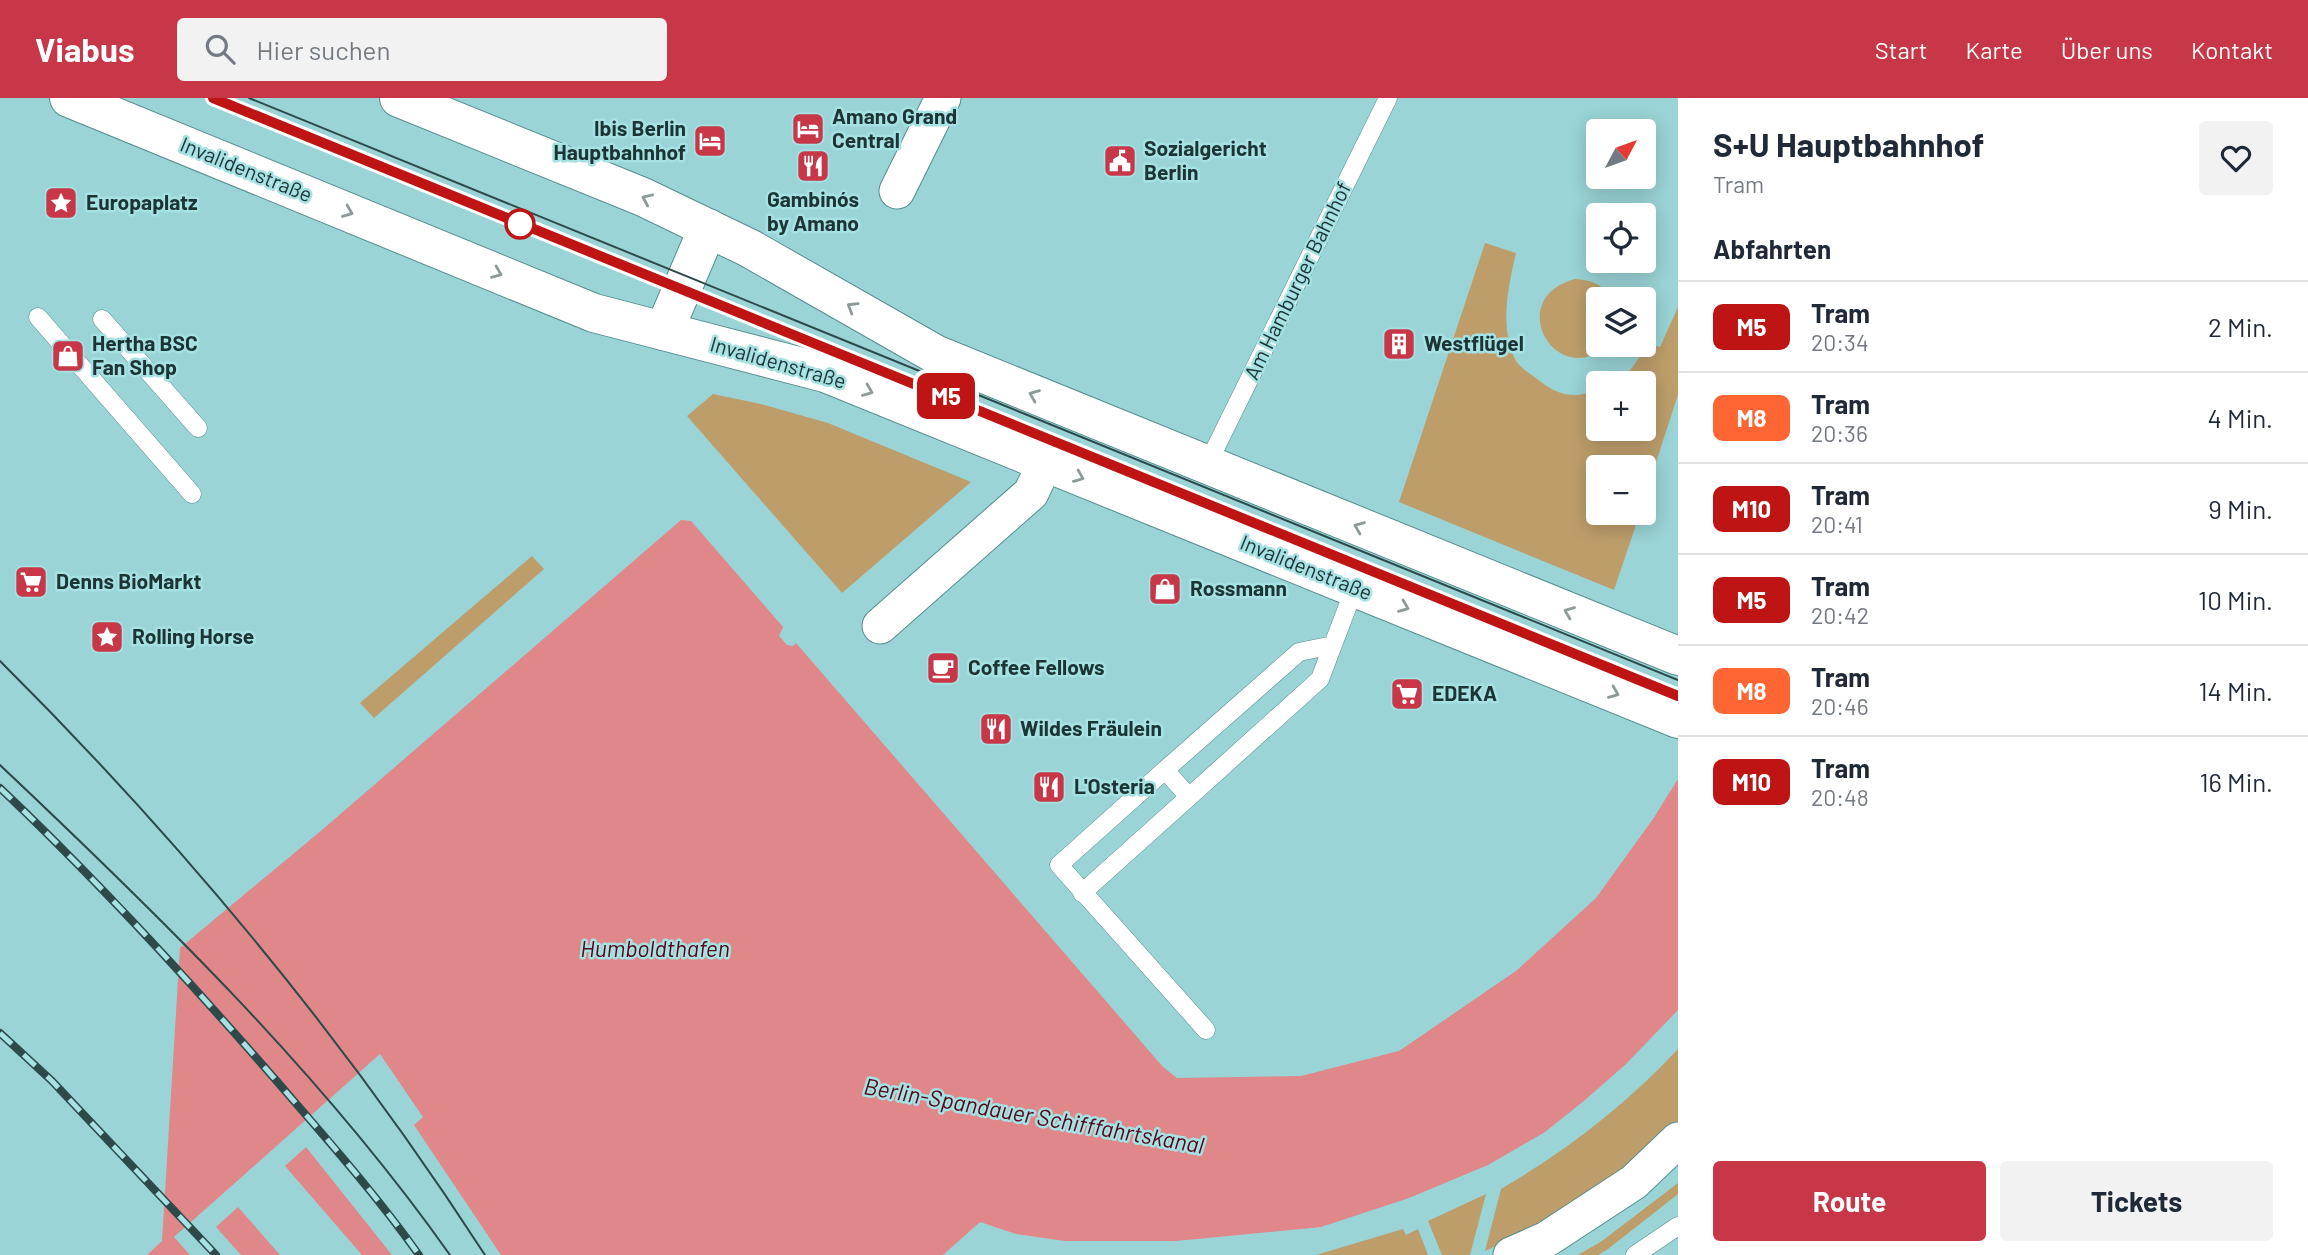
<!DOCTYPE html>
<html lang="de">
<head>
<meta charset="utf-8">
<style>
  body { margin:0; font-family:Barlow,sans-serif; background:#f2f2f3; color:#1f2937; height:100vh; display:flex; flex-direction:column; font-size:26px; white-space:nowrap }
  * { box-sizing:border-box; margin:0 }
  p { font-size:23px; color:#747a83 }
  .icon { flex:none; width:38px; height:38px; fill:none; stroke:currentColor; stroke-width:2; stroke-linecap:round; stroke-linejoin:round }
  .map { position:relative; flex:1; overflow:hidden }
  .side { display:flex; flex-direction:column; background:#fff; width:630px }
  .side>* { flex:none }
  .badge { padding:0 14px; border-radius:10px; font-size:24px; line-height:46px }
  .needle { width:46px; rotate:49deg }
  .controls { position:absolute; left:1586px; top:21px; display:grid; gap:14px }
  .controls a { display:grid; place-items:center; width:70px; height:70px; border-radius:7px; background:#fff; box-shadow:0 4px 18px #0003; font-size:35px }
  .map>.badge { position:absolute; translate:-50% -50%; box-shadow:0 0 0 4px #fff }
  h2 { padding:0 35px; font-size:26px; line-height:63px }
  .round { display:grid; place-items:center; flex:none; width:74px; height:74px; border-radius:7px; background:#f2f2f3 }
  .overview { display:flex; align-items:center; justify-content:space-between; height:119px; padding:0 35px }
  h1 { font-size:33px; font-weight:700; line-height:52px }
  .cta { display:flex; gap:14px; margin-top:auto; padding:14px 35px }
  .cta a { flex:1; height:80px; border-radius:7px; background:#c73748; color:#fff; font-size:28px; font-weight:700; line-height:80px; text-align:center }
  .cta a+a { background:#f2f2f3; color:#1f2937 }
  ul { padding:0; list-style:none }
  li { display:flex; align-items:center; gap:21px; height:91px; padding:0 35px; border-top:2px solid #e0e1e3 }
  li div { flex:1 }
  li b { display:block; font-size:26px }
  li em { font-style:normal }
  li .badge { min-width:77px; font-weight:700; text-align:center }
  header { display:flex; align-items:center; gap:42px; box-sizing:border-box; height:98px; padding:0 35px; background:#c73748; color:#fff }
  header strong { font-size:33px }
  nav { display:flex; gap:38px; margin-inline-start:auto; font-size:24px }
  .search { width:490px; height:63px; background:#f2f2f3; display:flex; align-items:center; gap:18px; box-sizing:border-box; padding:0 24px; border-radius:7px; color:#747a83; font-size:26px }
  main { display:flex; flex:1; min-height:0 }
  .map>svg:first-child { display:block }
  .green { fill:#bd9e6b }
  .water { fill:#df8789 }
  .pier { fill:#9ad4d6 }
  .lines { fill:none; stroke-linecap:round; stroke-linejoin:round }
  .lane-casing { stroke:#558d8f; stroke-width:19 }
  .street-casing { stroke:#558d8f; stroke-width:37 }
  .secondary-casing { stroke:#558d8f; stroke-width:40 }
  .lane { stroke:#fff; stroke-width:18 }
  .street { stroke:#fff; stroke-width:35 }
  .secondary { stroke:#fff; stroke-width:38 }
  .tram { stroke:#2d494a; stroke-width:2 }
  .rail-casing { stroke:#2d494a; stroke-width:8 }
  .rail { stroke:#a6e1e3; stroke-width:5; stroke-dasharray:16; stroke-linecap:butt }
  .oneway { stroke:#8e9a9a }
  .line-casing { stroke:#fff; stroke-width:16 }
  .line { stroke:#be1414; stroke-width:10 }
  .stop-dot { fill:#fff; stroke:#be1414; stroke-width:3.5 }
  .labels { text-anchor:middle; stroke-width:5; stroke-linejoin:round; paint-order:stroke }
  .poi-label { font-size:21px; font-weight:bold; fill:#1c3434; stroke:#a6e1e3; text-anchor:start }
  .street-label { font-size:21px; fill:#1c3434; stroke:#a6e1e3 }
  .water-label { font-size:23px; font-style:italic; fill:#570615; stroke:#a6e1e3 }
</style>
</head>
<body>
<header>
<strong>Viabus</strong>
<div class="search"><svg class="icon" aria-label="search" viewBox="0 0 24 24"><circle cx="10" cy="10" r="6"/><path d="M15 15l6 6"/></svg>Hier suchen</div>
<nav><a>Start</a><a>Karte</a><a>Über uns</a><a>Kontakt</a></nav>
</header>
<main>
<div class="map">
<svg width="1678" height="1157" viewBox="0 0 1678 1157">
  <rect width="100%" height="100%" fill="#9ad4d6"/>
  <g class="green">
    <path d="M1485 145 1516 155C1508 190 1499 229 1516 263 1521 271 1534 278 1541 284 1561 299 1575 300 1598 292V331H1643V285H1614L1631 271 1649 246 1660 249 1678 209V297L1643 404V369H1598V415H1640L1614 492 1399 404Z"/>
    <path d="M1575 181C1592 182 1604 187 1613 201H1598V247H1609C1555 294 1503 200 1575 181Z"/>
    <polygon points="713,296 761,306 828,325 971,384 842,495 687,318"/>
    <polygon points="532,458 544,471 374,620 360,605"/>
    <path d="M1678 951V1025L1611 1082 1541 1127 1485 1153 1501 1091C1566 1053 1626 1007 1678 951Z"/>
    <polygon points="1678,1085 1678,1096 1608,1151 1598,1157 1578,1157 1602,1143"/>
    <polygon points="1486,1096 1470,1157 1442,1157 1428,1123"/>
    <polygon points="1403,1131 1406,1137 1418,1131 1428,1157 1316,1157"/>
  </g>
  <polygon class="water" points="681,422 691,423 783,529 779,538 787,547 793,548 796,545 1163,969 1177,980 1301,978 1399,953 1516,873 1596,800 1653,721 1678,681 1678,912 1626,966 1585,1002 1545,1034 1488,1067 1409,1100 1321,1129 1176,1143 1065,1143 1016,1136 980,1124 943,1157 147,1157 162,1143 180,850 322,732"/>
  <polygon class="pier" points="380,956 423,1019 414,1027 501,1157 392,1157 306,1049 285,1068 362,1157 280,1157 238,1109 216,1129 241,1157 190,1157 174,1139"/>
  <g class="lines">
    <defs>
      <g id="lane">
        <polyline points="38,219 192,396"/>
        <polyline points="102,221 198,330"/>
        <polyline points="1207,367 1388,0"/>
        <polyline points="1333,547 1299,554 1165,672 1189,699 1320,581 1355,489"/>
        <polyline points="1165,672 1059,767 1206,932"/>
        <polyline points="1082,795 1189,699"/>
        <polyline points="1635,1157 1678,1128"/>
      </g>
      <g id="street">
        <polyline points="897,93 943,0"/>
        <polyline points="880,528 1031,395 1045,365"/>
        <polyline points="1511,1157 1547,1141 1634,1084 1678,1042"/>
      </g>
      <g id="secondary">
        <polyline points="69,0 594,215 825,275 1678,621"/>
        <polyline points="399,0 643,99 749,150 935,256 1678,558"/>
        <polyline points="664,233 708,130"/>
      </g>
    </defs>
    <use href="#lane" class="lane-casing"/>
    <use href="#street" class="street-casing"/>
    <use href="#secondary" class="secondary-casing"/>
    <use href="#lane" class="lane"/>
    <use href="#street" class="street"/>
    <use href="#secondary" class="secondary"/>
    <g class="tram">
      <polyline points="213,0 1678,598"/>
      <polyline points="249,0 1678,582"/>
      <path d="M0 563C181 743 346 942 485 1157"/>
      <path d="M0 667C161 819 322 976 450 1157"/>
    </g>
    <defs>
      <g id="rail">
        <path d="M0 690C96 781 187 880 274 980 324 1038 375 1095 419 1157"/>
        <polyline points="0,935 52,983 216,1157"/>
      </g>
    </defs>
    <use href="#rail" class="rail-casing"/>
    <use href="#rail" class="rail"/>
  </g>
  <defs><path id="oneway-chevron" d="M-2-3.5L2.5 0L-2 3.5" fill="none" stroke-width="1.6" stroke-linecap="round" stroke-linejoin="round" transform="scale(1.75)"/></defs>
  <g class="oneway">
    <use href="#oneway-chevron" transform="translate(647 101) rotate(-156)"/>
    <use href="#oneway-chevron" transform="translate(348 114) rotate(22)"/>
    <use href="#oneway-chevron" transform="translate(497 175) rotate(22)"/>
    <use href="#oneway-chevron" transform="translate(852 209) rotate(-149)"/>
    <use href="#oneway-chevron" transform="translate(868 293) rotate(22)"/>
    <use href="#oneway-chevron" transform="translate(1034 297) rotate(-158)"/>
    <use href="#oneway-chevron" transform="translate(1079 379) rotate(22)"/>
    <use href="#oneway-chevron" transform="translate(1359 429) rotate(-158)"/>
    <use href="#oneway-chevron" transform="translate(1404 509) rotate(22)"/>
    <use href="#oneway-chevron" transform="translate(1569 514) rotate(-158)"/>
    <use href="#oneway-chevron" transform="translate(1614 595) rotate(22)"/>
  </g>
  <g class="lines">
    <defs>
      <polyline id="line" points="213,0 1678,598"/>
    </defs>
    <use href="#line" class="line-casing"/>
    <use href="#line" class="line"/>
  </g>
  <defs>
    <symbol id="hotel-square" viewBox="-11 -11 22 22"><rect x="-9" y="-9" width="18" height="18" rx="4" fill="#c73748" stroke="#a6e1e3"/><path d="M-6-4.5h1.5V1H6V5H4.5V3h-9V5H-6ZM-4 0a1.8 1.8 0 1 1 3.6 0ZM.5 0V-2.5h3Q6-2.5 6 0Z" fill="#fff"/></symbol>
    <symbol id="civic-square" viewBox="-11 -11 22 22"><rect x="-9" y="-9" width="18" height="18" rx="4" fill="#c73748" stroke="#a6e1e3"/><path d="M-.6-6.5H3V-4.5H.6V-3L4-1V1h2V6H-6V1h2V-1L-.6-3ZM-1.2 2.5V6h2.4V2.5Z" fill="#fff"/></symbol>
    <symbol id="restaurant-square" viewBox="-11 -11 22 22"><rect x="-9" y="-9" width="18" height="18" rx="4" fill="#c73748" stroke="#a6e1e3"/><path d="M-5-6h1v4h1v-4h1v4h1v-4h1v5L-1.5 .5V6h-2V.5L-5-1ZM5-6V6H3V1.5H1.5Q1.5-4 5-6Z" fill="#fff"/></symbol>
    <symbol id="sight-square" viewBox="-11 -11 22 22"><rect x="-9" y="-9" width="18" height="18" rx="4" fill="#c73748" stroke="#a6e1e3"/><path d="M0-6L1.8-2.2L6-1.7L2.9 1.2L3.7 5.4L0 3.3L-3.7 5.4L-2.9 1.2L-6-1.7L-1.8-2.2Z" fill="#fff"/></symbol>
    <symbol id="building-square" viewBox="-11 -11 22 22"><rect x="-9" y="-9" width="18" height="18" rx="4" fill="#c73748" stroke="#a6e1e3"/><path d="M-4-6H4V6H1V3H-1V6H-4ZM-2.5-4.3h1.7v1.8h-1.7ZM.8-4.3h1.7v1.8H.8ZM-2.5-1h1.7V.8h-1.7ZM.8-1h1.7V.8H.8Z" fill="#fff"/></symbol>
    <symbol id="shop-square" viewBox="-11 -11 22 22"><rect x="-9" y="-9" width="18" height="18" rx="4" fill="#c73748" stroke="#a6e1e3"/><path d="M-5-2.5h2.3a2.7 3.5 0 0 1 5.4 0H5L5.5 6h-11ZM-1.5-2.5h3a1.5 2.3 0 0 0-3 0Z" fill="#fff"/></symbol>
    <symbol id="supermarket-square" viewBox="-11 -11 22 22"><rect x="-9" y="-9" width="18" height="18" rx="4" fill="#c73748" stroke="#a6e1e3"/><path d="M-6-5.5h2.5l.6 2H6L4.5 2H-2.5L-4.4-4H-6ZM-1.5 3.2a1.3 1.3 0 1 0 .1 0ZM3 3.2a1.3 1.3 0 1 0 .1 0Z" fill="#fff"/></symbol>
    <symbol id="cafe-square" viewBox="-11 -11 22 22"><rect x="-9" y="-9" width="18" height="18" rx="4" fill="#c73748" stroke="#a6e1e3"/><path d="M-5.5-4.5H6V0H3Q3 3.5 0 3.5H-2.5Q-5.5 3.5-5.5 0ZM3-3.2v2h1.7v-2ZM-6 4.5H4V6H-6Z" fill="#fff"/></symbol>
  </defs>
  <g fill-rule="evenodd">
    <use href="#hotel-square" x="789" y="12" width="38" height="38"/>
    <use href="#hotel-square" x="691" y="24" width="38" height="38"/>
    <use href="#civic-square" x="1101" y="44" width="38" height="38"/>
    <use href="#restaurant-square" x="794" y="49" width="38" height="38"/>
    <use href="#sight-square" x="42" y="86" width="38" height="38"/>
    <use href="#building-square" x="1380" y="227" width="38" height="38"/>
    <use href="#shop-square" x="49" y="239" width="38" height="38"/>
    <use href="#supermarket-square" x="12" y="465" width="38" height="38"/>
    <use href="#shop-square" x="1146" y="472" width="38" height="38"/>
    <use href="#sight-square" x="88" y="520" width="38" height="38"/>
    <use href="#cafe-square" x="924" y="551" width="38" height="38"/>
    <use href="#supermarket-square" x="1388" y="577" width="38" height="38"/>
    <use href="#restaurant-square" x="977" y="612" width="38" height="38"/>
    <use href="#restaurant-square" x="1030" y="670" width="38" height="38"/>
  </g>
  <circle class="stop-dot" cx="520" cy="126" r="14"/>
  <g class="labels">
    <g class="poi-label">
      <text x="832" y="26">Amano Grand<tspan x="832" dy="24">Central</tspan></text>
      <text x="686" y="38" text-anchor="end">Ibis Berlin<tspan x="686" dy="24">Hauptbahnhof</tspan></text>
      <text x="1144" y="58">Sozialgericht<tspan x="1144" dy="24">Berlin</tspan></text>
      <text x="813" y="109" text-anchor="middle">Gambinós<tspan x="813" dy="24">by Amano</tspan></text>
      <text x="86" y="112">Europaplatz</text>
      <text x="92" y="253">Hertha BSC<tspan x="92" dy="24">Fan Shop</tspan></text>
      <text x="1424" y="253">Westflügel</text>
      <text x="56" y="491">Denns BioMarkt</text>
      <text x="1190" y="498">Rossmann</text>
      <text x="132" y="546">Rolling Horse</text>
      <text x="968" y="577">Coffee Fellows</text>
      <text x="1432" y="603">EDEKA</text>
      <text x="1020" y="638">Wildes Fräulein</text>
      <text x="1074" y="696">L'Osteria</text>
    </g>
    <g class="street-label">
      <text transform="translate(246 72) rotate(22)" y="7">Invalidenstraße</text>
      <text transform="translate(1298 183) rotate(-64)" y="7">Am Hamburger Bahnhof</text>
      <text transform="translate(778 265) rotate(16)" y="7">Invalidenstraße</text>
      <text transform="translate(1306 470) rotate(22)" y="7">Invalidenstraße</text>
    </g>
    <g class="water-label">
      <text x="655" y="859">Humboldthafen</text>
      <text transform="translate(1034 1018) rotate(10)" y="8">Berlin-Spandauer Schifffahrtskanal</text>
    </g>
  </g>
</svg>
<div class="controls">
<a><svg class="needle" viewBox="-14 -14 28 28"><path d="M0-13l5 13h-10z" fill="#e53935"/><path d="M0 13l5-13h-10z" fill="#747a83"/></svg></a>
<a><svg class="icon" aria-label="locate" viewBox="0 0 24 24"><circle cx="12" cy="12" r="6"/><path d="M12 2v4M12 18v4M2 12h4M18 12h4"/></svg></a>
<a><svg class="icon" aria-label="layers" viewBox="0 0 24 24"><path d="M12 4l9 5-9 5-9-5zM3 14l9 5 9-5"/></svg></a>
<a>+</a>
<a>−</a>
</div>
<b class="badge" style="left:946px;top:298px;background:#be1414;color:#fff">M5</b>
</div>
<section class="side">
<div class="overview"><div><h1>S+U Hauptbahnhof</h1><p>Tram</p></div><a class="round"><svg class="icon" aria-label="heart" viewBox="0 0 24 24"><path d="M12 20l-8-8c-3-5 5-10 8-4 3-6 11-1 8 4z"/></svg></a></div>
<h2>Abfahrten</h2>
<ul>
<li><span class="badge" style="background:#be1414;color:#fff">M5</span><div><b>Tram</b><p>20:34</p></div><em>2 Min.</em></li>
<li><span class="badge" style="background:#f63;color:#fff">M8</span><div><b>Tram</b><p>20:36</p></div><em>4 Min.</em></li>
<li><span class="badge" style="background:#be1414;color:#fff">M10</span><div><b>Tram</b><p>20:41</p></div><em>9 Min.</em></li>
<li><span class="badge" style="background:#be1414;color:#fff">M5</span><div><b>Tram</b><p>20:42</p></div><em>10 Min.</em></li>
<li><span class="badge" style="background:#f63;color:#fff">M8</span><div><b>Tram</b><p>20:46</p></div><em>14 Min.</em></li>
<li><span class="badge" style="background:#be1414;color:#fff">M10</span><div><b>Tram</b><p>20:48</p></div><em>16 Min.</em></li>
</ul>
<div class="cta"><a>Route</a><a>Tickets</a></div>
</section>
</main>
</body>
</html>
